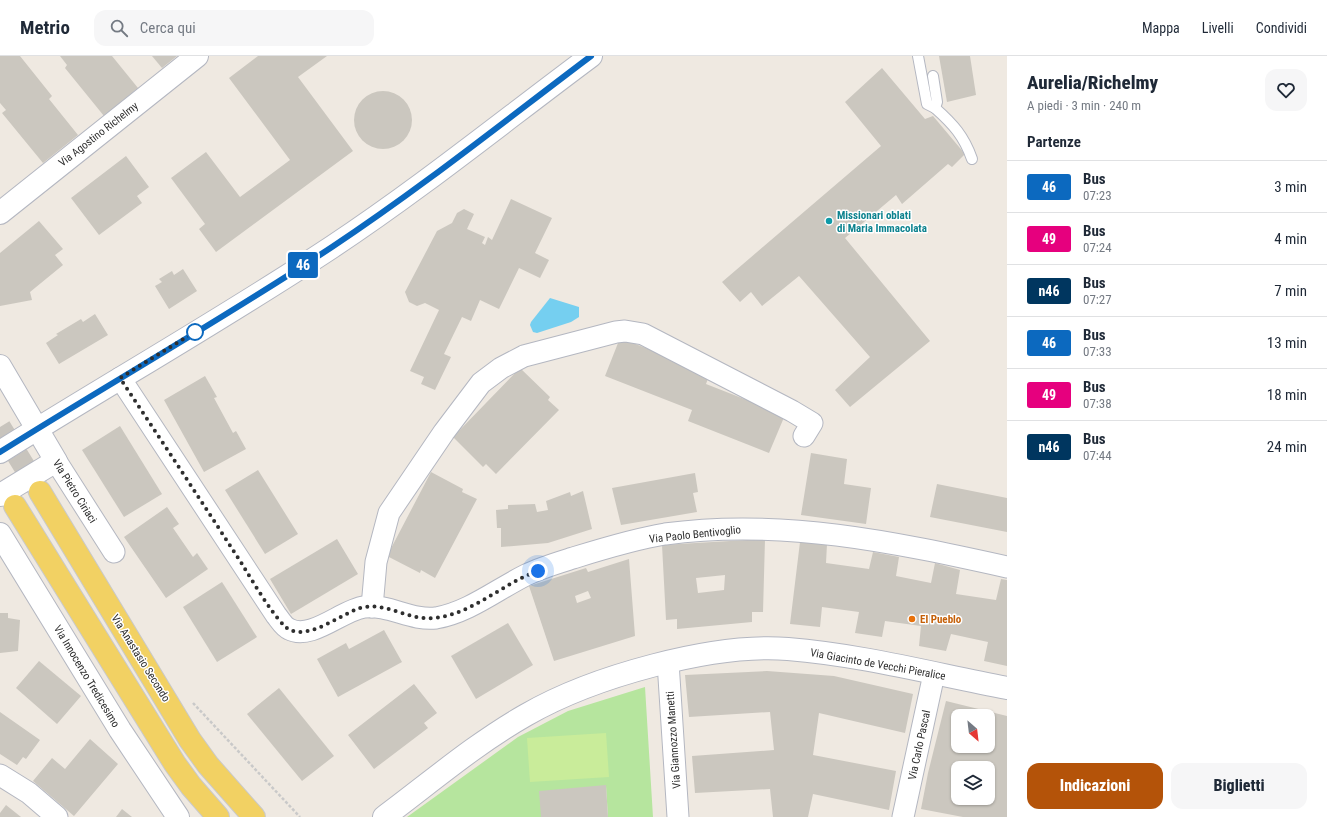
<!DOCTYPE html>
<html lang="it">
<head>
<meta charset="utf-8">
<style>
  body { margin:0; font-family:"Roboto Condensed",sans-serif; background:#f6f6f7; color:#1f2937; height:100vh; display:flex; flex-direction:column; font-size:15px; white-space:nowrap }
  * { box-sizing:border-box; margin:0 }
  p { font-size:13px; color:#747a83 }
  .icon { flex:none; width:22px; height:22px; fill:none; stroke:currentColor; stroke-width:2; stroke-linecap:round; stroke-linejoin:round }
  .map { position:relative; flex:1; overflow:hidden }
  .sheet { display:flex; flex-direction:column; background:#fff; width:320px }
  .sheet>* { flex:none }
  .badge { padding:0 8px; border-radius:3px; font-size:14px; line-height:26px }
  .needle { width:26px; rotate:152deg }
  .controls { position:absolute; left:951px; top:653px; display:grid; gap:8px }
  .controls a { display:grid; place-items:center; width:44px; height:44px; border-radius:8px; background:#fff; box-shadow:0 1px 3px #0004; font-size:20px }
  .you { position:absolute; width:20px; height:20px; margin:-10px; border:3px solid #fff; border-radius:50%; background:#1a73e8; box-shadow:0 0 0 6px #1a73e833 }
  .map>.badge { position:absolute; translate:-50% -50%; box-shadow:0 0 0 2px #fff }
  h2 { padding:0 20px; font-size:15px; line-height:36px }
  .round { display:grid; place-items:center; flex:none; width:42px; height:42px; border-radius:12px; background:#f6f6f7 }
  .head { display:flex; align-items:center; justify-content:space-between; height:68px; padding:0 20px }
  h1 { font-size:19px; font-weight:800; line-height:30px }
  .action { display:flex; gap:8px; margin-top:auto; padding:8px 20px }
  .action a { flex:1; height:46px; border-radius:12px; background:#b45309; color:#fff; font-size:16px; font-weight:800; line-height:46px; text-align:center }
  .action a+a { background:#f6f6f7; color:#1f2937 }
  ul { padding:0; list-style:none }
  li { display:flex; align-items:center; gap:12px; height:52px; padding:0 20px; border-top:1px solid #e0e1e3 }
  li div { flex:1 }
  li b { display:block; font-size:15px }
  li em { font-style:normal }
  li .badge { min-width:44px; font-weight:700; text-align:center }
  header { display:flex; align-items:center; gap:24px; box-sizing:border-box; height:56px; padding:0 20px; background:#fff; border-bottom:1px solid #e0e1e3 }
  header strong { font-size:19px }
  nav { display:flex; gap:22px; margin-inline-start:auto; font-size:14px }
  .search { width:280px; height:36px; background:#f6f6f7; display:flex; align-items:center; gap:10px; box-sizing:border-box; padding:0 14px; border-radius:12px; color:#747a83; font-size:15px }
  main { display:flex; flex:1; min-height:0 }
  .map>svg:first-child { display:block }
  .green { fill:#b6e59e }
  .pitch { fill:#c9ec9a }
  .water { fill:#75cff0 }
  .building { fill:#cbc7bf; fill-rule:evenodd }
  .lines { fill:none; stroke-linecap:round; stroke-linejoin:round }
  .primary-tunnel { stroke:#c8c4bd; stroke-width:22; stroke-dasharray:22 11; stroke-linecap:butt }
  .lane-casing { stroke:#b4b7c1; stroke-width:12 }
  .street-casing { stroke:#b4b7c1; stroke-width:23 }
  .secondary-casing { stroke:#b4b7c1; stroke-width:24 }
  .primary-casing { stroke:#c9c9c9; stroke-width:24 }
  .path { stroke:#c9c9c9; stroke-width:2.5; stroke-dasharray:3 2; stroke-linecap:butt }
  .lane { stroke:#fff; stroke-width:10 }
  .street { stroke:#fff; stroke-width:21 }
  .secondary { stroke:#fff; stroke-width:22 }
  .primary { stroke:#f2d163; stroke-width:22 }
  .line-casing { stroke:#fff; stroke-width:9 }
  .line { stroke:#0c69bf; stroke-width:6 }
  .walk { stroke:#2e2e2e; stroke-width:4; stroke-dasharray:0 7.2 }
  .culture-dot { fill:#0f9aa8; stroke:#fff; stroke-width:1.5 }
  .stop-dot { fill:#fff; stroke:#0c69bf; stroke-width:2 }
  .food-dot { fill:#e8710a; stroke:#fff; stroke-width:1.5 }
  .labels { text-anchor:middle; stroke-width:3; stroke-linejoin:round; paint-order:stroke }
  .street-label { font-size:11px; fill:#2e2e2e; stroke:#fff }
  .culture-label { font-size:11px; font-weight:bold; fill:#0d838f; stroke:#fff; text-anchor:start }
  .food-label { font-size:11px; font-weight:bold; fill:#c56008; stroke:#fff; text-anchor:start }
</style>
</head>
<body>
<header>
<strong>Metrio</strong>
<div class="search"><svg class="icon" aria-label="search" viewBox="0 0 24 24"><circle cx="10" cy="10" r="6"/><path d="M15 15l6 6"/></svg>Cerca qui</div>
<nav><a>Mappa</a><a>Livelli</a><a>Condividi</a></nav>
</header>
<main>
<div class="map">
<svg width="1007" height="761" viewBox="0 0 1007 761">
  <rect width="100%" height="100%" fill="#efe9e1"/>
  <polygon class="green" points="645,631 653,761 608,761 606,730 541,761 407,761 518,681 568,655"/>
  <polygon class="pitch" points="606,677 609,721 530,726 527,682"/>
  <polygon class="water" points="550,242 579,251 579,261 571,266 537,277 533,276 530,269 531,266"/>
  <g class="building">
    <polygon points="0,0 20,0 52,40 49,43 78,79 43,107 2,57 6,54 0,47"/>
    <polygon points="60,0 112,0 138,32 104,60 65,12 67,9"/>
    <polygon points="152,0 177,0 162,12"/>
    <polygon points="258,0 327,0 298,21 353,95 216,196 199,173 205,168 171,122 206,96 240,141 290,104 229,22"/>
    <polygon points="939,0 970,0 976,39 947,46"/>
    <polygon points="882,12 925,63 933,60 965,98 952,111 948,108 902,148 896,139 845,182 930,285 850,351 835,334 870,301 799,220 762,250 751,236 740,246 722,226 881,90 845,46"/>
    <circle cx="383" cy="64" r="29"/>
    <polygon points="126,100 149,131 137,140 142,147 99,179 71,142"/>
    <polygon points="511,143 552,162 535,197 549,204 540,222 519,212 499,253 480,244 471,265 462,261 444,298 451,301 435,334 421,328 424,321 410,315 439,254 425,247 417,250 409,246 405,236 437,175 452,167 457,157 464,153 474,158 467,173 485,181 482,187 485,189 488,181 492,184"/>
    <polygon points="39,165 63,193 55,199 63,209 30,236 32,244 0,250 0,197"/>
    <polygon points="183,213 197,235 169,253 155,230 162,226 159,223 172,215 174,219"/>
    <polygon points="95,258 108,279 59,308 46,287 58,279 56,278 81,263 83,266"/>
    <polygon points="620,282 710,317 706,328 785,359 769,397 688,365 692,354 605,320"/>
    <polygon points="520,312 550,341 548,344 559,354 496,418 486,408 483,411 453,381"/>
    <polygon points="205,320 217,341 214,342 233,377 236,375 246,393 204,416 164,344"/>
    <polygon points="120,370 162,438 124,461 82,394"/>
    <polygon points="811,397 847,403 844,428 871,432 866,468 801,459"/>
    <polygon points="258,414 298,478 265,498 225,434"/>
    <polygon points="431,416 463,433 462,436 477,443 435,522 421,514 420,517 387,500"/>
    <polygon points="695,417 698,436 693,437 697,456 621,469 612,432"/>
    <polygon points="937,428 1007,442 1007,476 930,461"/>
    <polygon points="583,435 592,473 548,487 501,491 501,472 497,472 496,454 508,453 508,449 535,448 537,456 548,454 546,445 570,436 571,440"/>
    <polygon points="167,451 179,468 173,472 193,501 197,497 208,513 166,542 124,481"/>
    <polygon points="337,483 358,518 291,558 270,523"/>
    <path d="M765 483 763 556H752V566L677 573V563L666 564 662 489ZM725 519 724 534 698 537 696 522Z"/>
    <polygon points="800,486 827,488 826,507 869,513 873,496 899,501 896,520 931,527 935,507 960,514 956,538 996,544 1001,523 1007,524 1007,610 984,605 988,586 951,578 946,595 919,590 921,570 885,565 882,581 855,577 859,556 822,551 820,571 790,568"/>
    <path d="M629 503 635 580 554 605 529 530 586 512 588 516ZM588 535 591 542 577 547 575 540Z"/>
    <polygon points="222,526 257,581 217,606 183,551"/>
    <polygon points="0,557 8,557 8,562 20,564 18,595 0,597"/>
    <polygon points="508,567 533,609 476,643 451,600"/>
    <polygon points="384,574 402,606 338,641 317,603 346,587 349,593"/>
    <polygon points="39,605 81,640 57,668 16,632"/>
    <polygon points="767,615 834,620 913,638 905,677 819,657 813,699 896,715 889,754 813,738 808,761 773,761 770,733 695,737 692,700 774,694 770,656 689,661 685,619"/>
    <polygon points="414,628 437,657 424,667 428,672 374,713 348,679"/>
    <polygon points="279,632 334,700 302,725 247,658"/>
    <path d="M946 645 1007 660V761H963L921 753 928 717ZM958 660H988V690H958ZM958 712H988V742H958Z"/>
    <polygon points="0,656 40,684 26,703 23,701 17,709 0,698"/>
    <polygon points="90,683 118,708 74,760 33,725 52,702 65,713"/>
    <polygon points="606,729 608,761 541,761 539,735"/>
    <polygon points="6,749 21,761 0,761 0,757"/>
    <polygon points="122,753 132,761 116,761"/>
  </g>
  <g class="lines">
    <polyline class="primary-tunnel" points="0,371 40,436"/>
    <defs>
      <g id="lane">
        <polyline points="918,0 927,48 935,52 937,46 933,20"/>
        <path d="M935 52C953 68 964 80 972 103"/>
      </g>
      <g id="street">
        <path d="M120 322 276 559C280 564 284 571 289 573 311 585 342 554 364 551 389 548 411 565 436 562 469 556 496 534 526 519 540 512 557 507 573 502 602 493 634 483 665 478 781 462 894 486 1007 511"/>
        <polyline points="56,405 114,496"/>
        <polyline points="372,551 376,506 389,457 444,376 481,327 501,312 524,300 616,276 625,275 643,278 792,355 812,367 804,380"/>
        <polyline points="668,606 678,761"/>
        <polyline points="0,719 29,737 57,761"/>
        <polyline points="903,761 934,618"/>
      </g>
      <g id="secondary">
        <polyline points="0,157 197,0"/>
        <polyline points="0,310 56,405 0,439"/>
        <path d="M0 396C110 327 223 263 332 191 421 132 505 64 591 0"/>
        <polyline points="0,478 120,674 178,761"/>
        <path d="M384 761C431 726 475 688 526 659 592 621 712 587 788 593 862 599 934 618 1007 632"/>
      </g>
      <g id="primary">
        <polyline points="40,436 190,684 208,709 254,761"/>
        <polyline points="15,450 175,708 191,730 218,761"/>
      </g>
    </defs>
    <use href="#lane" class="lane-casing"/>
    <use href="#street" class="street-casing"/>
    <use href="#secondary" class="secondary-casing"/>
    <use href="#primary" class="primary-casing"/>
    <polyline class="path" points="193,647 300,761"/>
    <use href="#lane" class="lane"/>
    <use href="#street" class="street"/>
    <use href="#secondary" class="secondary"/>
    <use href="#primary" class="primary"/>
  </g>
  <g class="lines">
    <defs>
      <path id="line" d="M0 396C110 327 223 263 332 191 421 132 506 64 591 0"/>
    </defs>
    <use href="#line" class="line-casing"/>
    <use href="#line" class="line"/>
    <path class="walk" d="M195 276 198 274 120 322C161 384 202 446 242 508 250 521 278 569 290 574 311 583 341 558 360 552 385 545 409 565 434 562 473 558 503 527 538 515"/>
  </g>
  <circle class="culture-dot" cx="829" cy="165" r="4"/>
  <circle class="stop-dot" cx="195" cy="276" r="8"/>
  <circle class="food-dot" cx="912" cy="563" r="4"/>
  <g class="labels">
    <g class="street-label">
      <text transform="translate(98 78) rotate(-38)" y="4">Via Agostino Richelmy</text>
      <text transform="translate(75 435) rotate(58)" y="4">Via Pietro Ciriaci</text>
      <text transform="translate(695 478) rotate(-6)" y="4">Via Paolo Bentivoglio</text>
      <text transform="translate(141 602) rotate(58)" y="4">Via Anastasio Secondo</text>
      <text transform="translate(878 608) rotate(10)" y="4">Via Giacinto de Vecchi Pieralice</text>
      <text transform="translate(87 620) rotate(59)" y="4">Via Innocenzo Tredicesimo</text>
      <text transform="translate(673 684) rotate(-94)" y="4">Via Giannozzo Manetti</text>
      <text transform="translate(919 689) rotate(-78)" y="4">Via Carlo Pascal</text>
    </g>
    <g class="culture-label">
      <text x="837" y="163">Missionari oblati<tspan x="837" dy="13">di Maria Immacolata</tspan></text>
    </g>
    <g class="food-label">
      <text x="920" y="567">El Pueblo</text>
    </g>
  </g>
</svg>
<div class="controls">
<a><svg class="needle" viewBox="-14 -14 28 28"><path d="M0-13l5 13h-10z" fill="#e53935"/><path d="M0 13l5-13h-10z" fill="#747a83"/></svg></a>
<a><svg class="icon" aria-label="layers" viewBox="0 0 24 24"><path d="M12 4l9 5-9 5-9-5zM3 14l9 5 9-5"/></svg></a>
</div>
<div class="you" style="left:538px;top:515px"></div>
<b class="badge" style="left:303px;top:209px;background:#0c69bf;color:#fff">46</b>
</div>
<section class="sheet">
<div class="head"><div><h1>Aurelia/Richelmy</h1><p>A piedi · 3 min · 240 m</p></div><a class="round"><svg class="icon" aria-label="heart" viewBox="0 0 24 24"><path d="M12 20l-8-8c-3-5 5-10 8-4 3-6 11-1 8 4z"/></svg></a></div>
<h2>Partenze</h2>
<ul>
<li><span class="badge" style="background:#0c69bf;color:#fff">46</span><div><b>Bus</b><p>07:23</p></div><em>3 min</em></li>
<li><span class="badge" style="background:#e6007e;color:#fff">49</span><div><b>Bus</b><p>07:24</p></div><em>4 min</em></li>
<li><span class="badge" style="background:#00365f;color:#fff">n46</span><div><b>Bus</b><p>07:27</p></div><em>7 min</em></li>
<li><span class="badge" style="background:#0c69bf;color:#fff">46</span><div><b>Bus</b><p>07:33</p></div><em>13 min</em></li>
<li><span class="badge" style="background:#e6007e;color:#fff">49</span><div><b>Bus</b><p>07:38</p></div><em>18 min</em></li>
<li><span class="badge" style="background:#00365f;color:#fff">n46</span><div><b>Bus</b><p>07:44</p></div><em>24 min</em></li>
</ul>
<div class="action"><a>Indicazioni</a><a>Biglietti</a></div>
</section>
</main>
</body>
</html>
